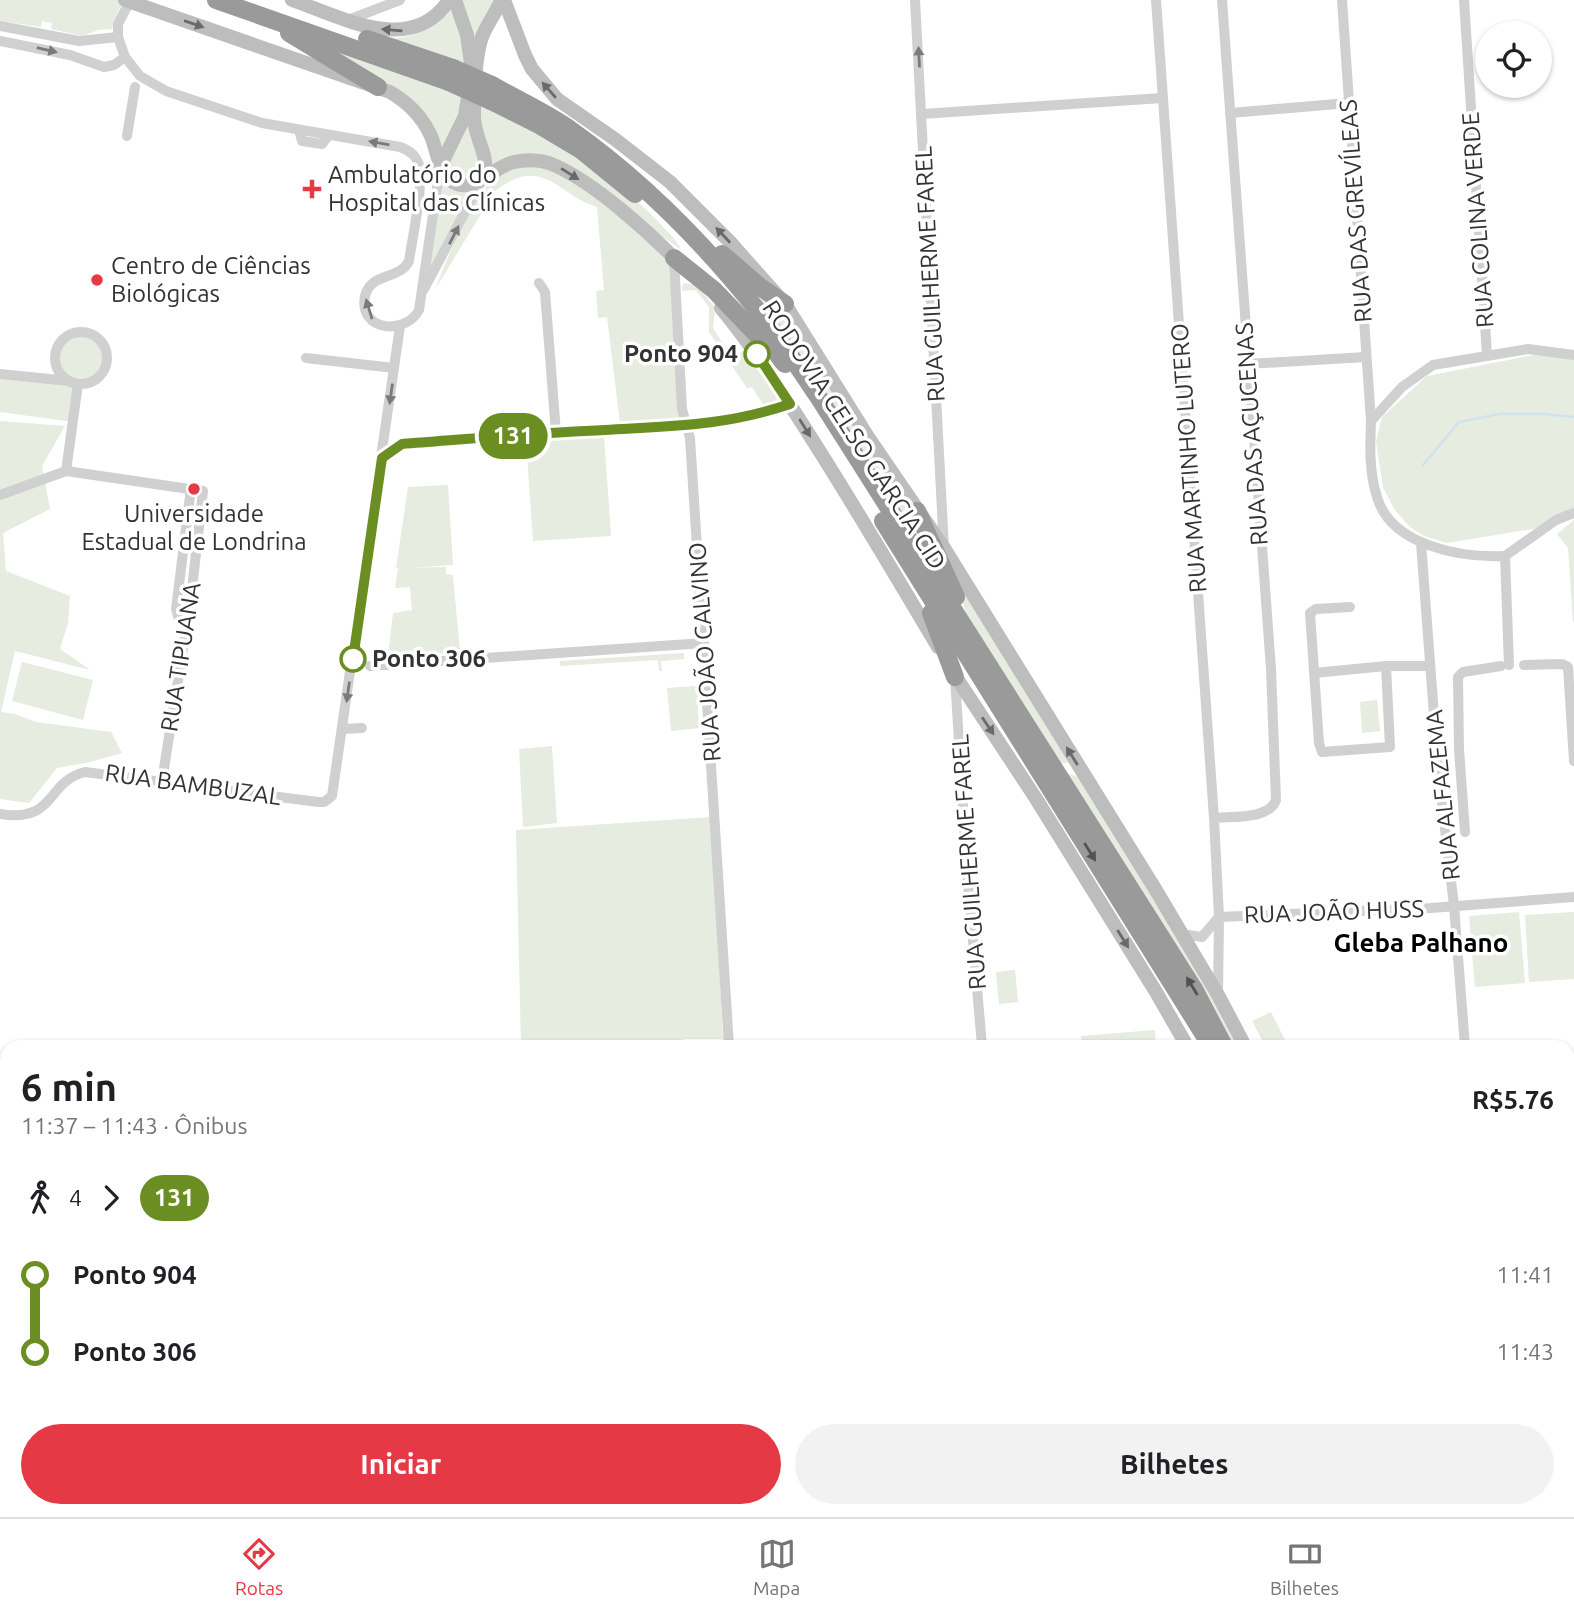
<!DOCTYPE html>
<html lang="pt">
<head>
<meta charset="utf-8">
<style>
  body { margin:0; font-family:Ubuntu,sans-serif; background:#f2f2f2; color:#202124; height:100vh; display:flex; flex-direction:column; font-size:26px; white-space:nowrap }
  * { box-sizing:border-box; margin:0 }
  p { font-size:23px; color:#757577 }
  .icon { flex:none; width:38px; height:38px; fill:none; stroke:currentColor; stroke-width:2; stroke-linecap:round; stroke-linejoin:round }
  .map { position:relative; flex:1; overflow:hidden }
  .panel { position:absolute; left:0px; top:1040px; width:1575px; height:478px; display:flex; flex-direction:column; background:#fff; border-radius:21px 21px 0 0; box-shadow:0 2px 5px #0004 }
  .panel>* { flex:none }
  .badge { padding:0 14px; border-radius:23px; font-size:24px; line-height:46px }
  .tools { position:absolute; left:1475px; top:21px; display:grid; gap:14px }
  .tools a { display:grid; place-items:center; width:77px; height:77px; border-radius:50%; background:#fff; box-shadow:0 2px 5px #0004; font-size:35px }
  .map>.badge { position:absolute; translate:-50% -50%; box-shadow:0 0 0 4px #fff }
  .legs { display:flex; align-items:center; gap:10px; height:77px; padding:0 21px; font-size:23px }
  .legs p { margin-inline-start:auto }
  .overview { display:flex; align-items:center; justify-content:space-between; height:119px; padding:0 21px }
  h1 { font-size:38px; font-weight:700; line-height:52px }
  .primary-button { display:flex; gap:14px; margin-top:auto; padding:14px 21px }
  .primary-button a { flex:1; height:80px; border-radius:42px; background:#e63946; color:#fff; font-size:28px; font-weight:700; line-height:80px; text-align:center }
  .primary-button a+a { background:#f2f2f2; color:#202124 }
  ul { padding:0 21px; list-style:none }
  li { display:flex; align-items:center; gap:24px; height:77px; font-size:26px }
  li i { display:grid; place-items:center; width:10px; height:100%; margin:0 9px; background:currentColor }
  li i::after { content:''; width:18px; height:18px; margin:-9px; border:5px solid; border-radius:50%; background:#fff }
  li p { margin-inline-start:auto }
  li:first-child i { background:linear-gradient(#0000 50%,currentColor 0) }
  li:last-child i { background:linear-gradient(currentColor 50%,#0000 0) }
  .tab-bar { display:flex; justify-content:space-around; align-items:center; height:98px; border-top:2px solid #e0e0e0; background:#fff; font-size:19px; color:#757577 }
  .tab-bar a { display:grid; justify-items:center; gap:4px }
  .tab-bar .current { color:#e63946 }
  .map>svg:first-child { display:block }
  .green { fill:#e6ecdf }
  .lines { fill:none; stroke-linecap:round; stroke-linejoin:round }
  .stream { stroke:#cfe2ee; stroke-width:2.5 }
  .street { stroke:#d0d0d0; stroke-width:10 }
  .secondary { stroke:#bdbdbd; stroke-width:14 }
  .highway { stroke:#9a9a9a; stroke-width:18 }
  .highway-bridge { stroke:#9a9a9a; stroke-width:18 }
  .oneway { fill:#6a6a6a }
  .oneway2 { fill:#7a7a7a }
  .oneway3 { fill:#525252 }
  .line-1-casing { stroke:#fff; stroke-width:16 }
  .line-1 { stroke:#6b8e23; stroke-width:10 }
  .poi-dot { fill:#e63946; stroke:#fff; stroke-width:2.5 }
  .stop-1-dot { fill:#fff; stroke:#6b8e23; stroke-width:3.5 }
  .labels { text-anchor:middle; stroke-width:7; stroke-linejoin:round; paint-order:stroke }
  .poi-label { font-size:24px; fill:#333; stroke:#fff; text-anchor:start }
  .street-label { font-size:24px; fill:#333; stroke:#fff }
  .stop-label { font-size:24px; font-weight:bold; fill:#333; stroke:#fff; text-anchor:end }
  .neighbourhood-label { font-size:26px; font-weight:bold; fill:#000; stroke:#fff }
</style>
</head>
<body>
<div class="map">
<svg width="1574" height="1517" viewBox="0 0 1574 1517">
  <rect width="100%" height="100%" fill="#fff"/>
  <g class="green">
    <polygon points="0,0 117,0 123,2 116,16 112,29 98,30 83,36 51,29 52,23 42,21 41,27 0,21"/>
    <polygon points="460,0 496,0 475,48"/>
    <path d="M451 6 453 7 467 65 392 38C418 37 434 26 451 6Z"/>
    <polygon points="327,47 373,65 402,72 464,97 462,108 443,149 395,88"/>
    <path d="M480 104C545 136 616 174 665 229 671 235 678 242 681 250L565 165 492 168 478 114Z"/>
    <polygon points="469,117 481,171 471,179 453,177 446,163"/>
    <path d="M523 166C536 167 548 169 560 175 597 192 638 235 672 261L680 421 620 424 607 317 598 318 596 291 604 290 597 207C557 195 544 154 495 191L436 288C443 266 475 193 493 180 502 173 512 169 523 166Z"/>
    <polygon points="442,179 473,187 428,272"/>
    <polygon points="737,276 775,304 795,331 845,406 925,537 956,603"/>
    <polygon points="683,283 697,285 715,308 713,328 732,358 743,351 780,399 764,406 752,387 747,388 709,332 709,307 696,290 682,291"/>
    <circle cx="81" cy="358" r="22"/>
    <polygon points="1533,355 1574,359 1574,508 1539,528 1447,543 1424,536 1410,527 1394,509 1383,487 1376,442 1382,417 1427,376"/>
    <polygon points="0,374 78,386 73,422 0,412"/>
    <polygon points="0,421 65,426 42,466 50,509 3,533 6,571 70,596 68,623 60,649 90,670 15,651 1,712 15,714 36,722 111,732 122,753 90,762 57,768 29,803 0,799"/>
    <polygon points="604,436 611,536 533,541 526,441"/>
    <polygon points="448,485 453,565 410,568 446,567 446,574 453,575 460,652 402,656 392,654 389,648 393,613 412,610 410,587 395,588 398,568 396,568 408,487"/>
    <polygon points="1574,520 1574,622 1573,622 1568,548 1557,534"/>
    <polygon points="961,589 1070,762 1056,765 969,621 962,601"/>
    <polygon points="684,653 684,659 661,661 662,671 659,671 658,660 560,666 560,661"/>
    <polygon points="22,662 93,680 83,720 12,701"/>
    <polygon points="697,686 699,728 671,731 667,688"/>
    <polygon points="1377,700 1380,731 1362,733 1360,702"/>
    <polygon points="552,746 557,823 523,827 519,749"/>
    <polygon points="1066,773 1079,777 1143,880 1240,1046 1227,1046"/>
    <polygon points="712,817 723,1039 683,1039 683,1046 521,1046 516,830"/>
    <polygon points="1519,912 1525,983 1475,987 1469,916"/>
    <polygon points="1574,912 1574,979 1529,982 1525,915"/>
    <polygon points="1015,970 1018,1002 999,1004 996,972"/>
    <polygon points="1271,1012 1288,1046 1265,1046 1252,1021"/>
    <polygon points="1155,1030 1156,1046 1082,1046 1081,1036"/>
  </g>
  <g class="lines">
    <g class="stream">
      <polyline points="1423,465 1459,422 1500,414 1544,414 1574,417"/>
      <polyline points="117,1510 124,1517"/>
    </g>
    <g class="street">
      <polyline points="915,0 944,548"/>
      <polyline points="1156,0 1214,818 1219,917 1218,995"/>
      <path d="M1342 0 1371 421C1370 447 1369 472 1377 497 1391 546 1462 558 1505 556"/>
      <polyline points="1464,0 1487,355"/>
      <path d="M130 1 118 24V37L125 57 140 76 166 91 262 123 400 147C409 150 416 155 419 165 424 184 412 240 409 261 400 280 371 272 365 296 358 331 405 336 419 310L440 167"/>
      <polyline points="348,20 400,0"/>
      <polyline points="0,26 79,41 118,37"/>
      <polyline points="0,41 70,55 104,67 114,65 125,57"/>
      <polyline points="1230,113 1349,103"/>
      <polyline points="922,114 1162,98"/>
      <polyline points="299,130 302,141 322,144 329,135"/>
      <polyline points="127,136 135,87"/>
      <polyline points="674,259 682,409 690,438 729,1046"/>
      <polyline points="539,283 545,292 556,433"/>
      <polyline points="424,289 483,178"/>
      <circle cx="81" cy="358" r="26"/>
      <polyline points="306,358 394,368"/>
      <polyline points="1247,364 1366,357"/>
      <polyline points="0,374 69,381"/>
      <polyline points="1371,421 1402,387 1433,365 1528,349 1574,355"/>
      <path d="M381 458 402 444C469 439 537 433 605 430 670 426 728 426 790 404"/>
      <polyline points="66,471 78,384"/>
      <polyline points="0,495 66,471 203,491 191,598 162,781"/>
      <polyline points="1421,543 1438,768 1454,906 1465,1046"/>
      <polyline points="1505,556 1509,665"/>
      <polyline points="1505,556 1556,520 1574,513"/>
      <polyline points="1350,607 1316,609 1310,613 1319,743 1322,752 1390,747 1386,666"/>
      <polyline points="186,622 178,616 176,609 191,488"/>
      <polyline points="1524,665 1562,664 1568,667 1574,761"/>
      <polyline points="370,666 704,643"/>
      <polyline points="1314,673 1386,666 1430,666"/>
      <polyline points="955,677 967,872 982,1046"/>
      <polyline points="343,729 362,728"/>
      <path d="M0 814C57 823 45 782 85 772L318 802H324L332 796 400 326"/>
      <path d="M1214 818C1232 816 1269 820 1276 800L1271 669 1222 0"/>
      <polyline points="1465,832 1459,749 1458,677 1463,672 1501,666"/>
      <polyline points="1219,917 1431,908 1574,897"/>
      <polyline points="1182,934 1202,937 1219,917"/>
      <polyline points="1568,1389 1574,1389"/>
      <polyline points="417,1510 417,1517"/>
      <polyline points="905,1510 905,1517"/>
      <polyline points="1257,1510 1258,1517"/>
    </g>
    <g class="secondary">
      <path d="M125 0 390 92C407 102 421 115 430 134 438 150 437 176 457 184 475 191 496 166 514 162 528 159 543 160 556 166 596 184 650 233 681 265"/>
      <path d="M292 0C341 17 412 57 449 0"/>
      <polyline points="455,0 467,35 471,63"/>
      <polyline points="504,0 525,55 532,69 557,99 616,140 670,182 730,242 785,304 868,437 944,548 1157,892 1218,995 1245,1046"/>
      <polyline points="440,167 465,116 468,97"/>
      <path d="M484 176C490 155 474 138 474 117 474 95 475 60 481 40 485 26 496 14 501 0"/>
      <path d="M721 308C754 348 782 392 810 436 854 505 896 576 938 647"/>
      <polyline points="950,668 1035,797 1156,992 1187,1046"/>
      <polyline points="1568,1130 1574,1129"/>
      <polyline points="1568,1150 1574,1149"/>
      <polyline points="1379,1510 1382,1517"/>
      <polyline points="1432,1510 1434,1517"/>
    </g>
    <g class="highway">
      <polyline points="216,0 449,82"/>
      <polyline points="289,33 378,87"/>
      <polyline points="367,39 453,68"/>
      <path d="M492 85C518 100 547 113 571 130 643 181 703 242 758 311 780 338 799 369 819 398L1194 989 1224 1046"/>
      <polyline points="491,101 539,125 581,150 635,194"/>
      <polyline points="722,254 760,287 785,304"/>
      <polyline points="674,258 714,290 785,364"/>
      <polyline points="917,511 956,597"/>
      <polyline points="883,521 1211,1046"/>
      <polyline points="931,613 955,677"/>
      <polyline points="1402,1510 1404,1517"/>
      <polyline points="1416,1510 1418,1517"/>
    </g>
    <g class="highway-bridge">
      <polyline points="453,68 492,85"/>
      <polyline points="449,82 491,101"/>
    </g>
  </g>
  <defs><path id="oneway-solid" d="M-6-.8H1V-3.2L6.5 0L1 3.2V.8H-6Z" transform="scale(1.75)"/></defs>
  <g class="oneway">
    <use href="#oneway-solid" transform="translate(194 24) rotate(19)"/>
    <use href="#oneway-solid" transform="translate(392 30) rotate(-175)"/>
    <use href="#oneway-solid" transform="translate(549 90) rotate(-131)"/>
    <use href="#oneway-solid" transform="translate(570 174) rotate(32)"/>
    <use href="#oneway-solid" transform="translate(723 235) rotate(-133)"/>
    <use href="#oneway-solid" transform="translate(805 428) rotate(58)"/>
    <use href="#oneway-solid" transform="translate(988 726) rotate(56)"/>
    <use href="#oneway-solid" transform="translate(1072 756) rotate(-122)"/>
    <use href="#oneway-solid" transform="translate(1123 939) rotate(58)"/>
  </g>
  <g class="oneway2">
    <use href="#oneway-solid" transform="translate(47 50) rotate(13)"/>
    <use href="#oneway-solid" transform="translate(919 57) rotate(-93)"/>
    <use href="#oneway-solid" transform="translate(379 143) rotate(-170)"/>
    <use href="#oneway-solid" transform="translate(454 235) rotate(-63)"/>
    <use href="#oneway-solid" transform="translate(369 309) rotate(-107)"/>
    <use href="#oneway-solid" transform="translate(391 394) rotate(98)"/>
    <use href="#oneway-solid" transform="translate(348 692) rotate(98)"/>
  </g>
  <g class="oneway3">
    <use href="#oneway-solid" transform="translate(1090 852) rotate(58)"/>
    <use href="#oneway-solid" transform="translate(1192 986) rotate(-121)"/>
  </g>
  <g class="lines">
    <defs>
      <path id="line-1" d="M353 659 382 458 402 444C469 439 537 433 605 430 671 426 726 426 790 404L757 354"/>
    </defs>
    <use href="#line-1" class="line-1-casing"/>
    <use href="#line-1" class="line-1"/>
  </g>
  <g class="poi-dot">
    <path d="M308.5 178.5h7v7h7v7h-7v7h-7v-7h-7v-7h7z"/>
    <circle cx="97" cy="280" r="7"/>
    <circle cx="194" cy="489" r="7"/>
  </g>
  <g class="stop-1-dot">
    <circle cx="757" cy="354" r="12"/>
    <circle cx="353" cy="659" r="12"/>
  </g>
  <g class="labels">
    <g class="poi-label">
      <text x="328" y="183">Ambulatório do<tspan x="328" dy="28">Hospital das Clínicas</tspan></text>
      <text x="111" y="274">Centro de Ciências<tspan x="111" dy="28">Biológicas</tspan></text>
      <text x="194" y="522" text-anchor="middle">Universidade<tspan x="194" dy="28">Estadual de Londrina</tspan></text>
    </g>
    <g class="street-label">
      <text transform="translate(1356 211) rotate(-94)" y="8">RUA DAS GREVÍLEAS</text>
      <text transform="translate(1478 220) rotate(-94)" y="8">RUA COLINA VERDE</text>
      <text transform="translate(930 274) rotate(-93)" y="8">RUA GUILHERME FAREL</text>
      <text transform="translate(1252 434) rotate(-94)" y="8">RUA DAS AÇUCENAS</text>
      <text transform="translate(854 435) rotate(57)" y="8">RODOVIA CELSO GARCIA CID</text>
      <text transform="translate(1189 458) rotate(-94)" y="8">RUA MARTINHO LUTERO</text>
      <text transform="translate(705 652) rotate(-94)" y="8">RUA JOÃO CALVINO</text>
      <text transform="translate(181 657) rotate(-81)" y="8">RUA TIPUANA</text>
      <text transform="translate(193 785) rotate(8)" y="8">RUA BAMBUZAL</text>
      <text transform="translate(1443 795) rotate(-96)" y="8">RUA ALFAZEMA</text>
      <text transform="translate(969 862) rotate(-94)" y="8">RUA GUILHERME FAREL</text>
      <text transform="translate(1334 912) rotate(-2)" y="8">RUA JOÃO HUSS</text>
    </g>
    <g class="stop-label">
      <text x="738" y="362">Ponto 904</text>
      <text x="372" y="667" text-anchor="start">Ponto 306</text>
    </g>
    <g class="neighbourhood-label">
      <text x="1421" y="952">Gleba Palhano</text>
    </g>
  </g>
</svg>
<div class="tools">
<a><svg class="icon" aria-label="locate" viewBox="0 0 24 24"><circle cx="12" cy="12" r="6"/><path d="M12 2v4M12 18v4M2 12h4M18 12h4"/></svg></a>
</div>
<b class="badge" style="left:513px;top:436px;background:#6b8e23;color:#fff">131</b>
<section class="panel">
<div class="overview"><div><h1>6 min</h1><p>11:37 – 11:43 · Ônibus</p></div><b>R$5.76</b></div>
<div class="legs"><svg class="icon" aria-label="walk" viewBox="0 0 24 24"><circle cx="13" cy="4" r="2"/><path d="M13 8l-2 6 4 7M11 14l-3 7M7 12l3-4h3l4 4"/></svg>4<svg class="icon" aria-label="forward" viewBox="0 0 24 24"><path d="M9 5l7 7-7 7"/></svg><b class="badge" style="background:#6b8e23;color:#fff">131</b></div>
<ul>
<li><i style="color:#6b8e23"></i><b>Ponto 904</b><p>11:41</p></li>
<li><i style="color:#6b8e23"></i><b>Ponto 306</b><p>11:43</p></li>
</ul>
<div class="primary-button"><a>Iniciar</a><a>Bilhetes</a></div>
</section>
</div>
<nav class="tab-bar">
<a class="current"><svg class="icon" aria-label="directions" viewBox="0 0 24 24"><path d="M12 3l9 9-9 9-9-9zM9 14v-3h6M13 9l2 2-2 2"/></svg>Rotas</a>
<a><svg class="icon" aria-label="map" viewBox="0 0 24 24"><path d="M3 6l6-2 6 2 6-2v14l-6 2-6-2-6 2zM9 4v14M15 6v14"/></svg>Mapa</a>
<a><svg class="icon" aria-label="tickets" viewBox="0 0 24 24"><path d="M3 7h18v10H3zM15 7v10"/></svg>Bilhetes</a>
</nav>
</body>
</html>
